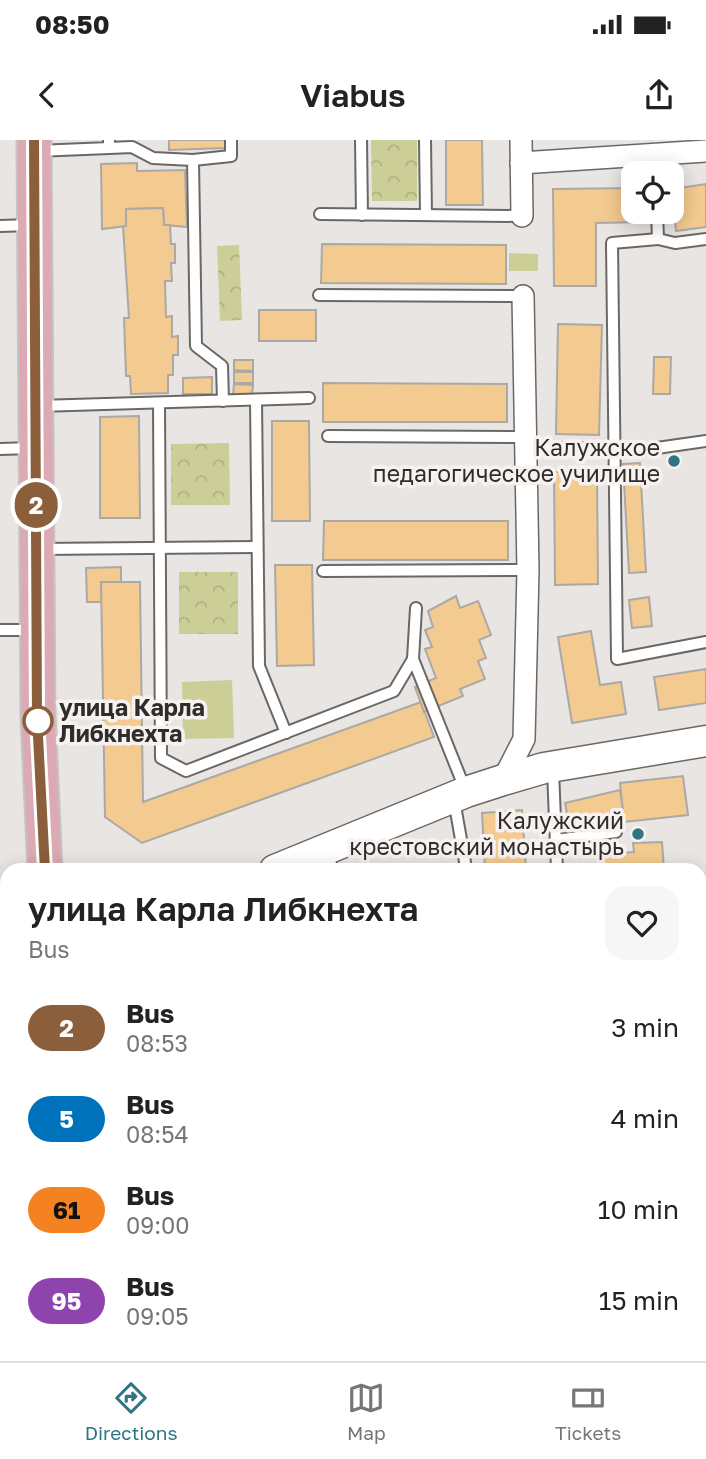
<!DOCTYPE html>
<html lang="en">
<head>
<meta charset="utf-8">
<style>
  body { margin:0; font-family:"Golos Text",sans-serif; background:#f6f6f6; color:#222; height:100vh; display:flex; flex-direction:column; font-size:26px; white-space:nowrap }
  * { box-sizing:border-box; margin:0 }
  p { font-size:23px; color:#767676 }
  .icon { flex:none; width:38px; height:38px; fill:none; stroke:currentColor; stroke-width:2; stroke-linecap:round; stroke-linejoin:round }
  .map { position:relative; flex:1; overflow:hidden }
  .drawer { position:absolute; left:0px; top:723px; width:707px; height:499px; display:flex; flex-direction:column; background:#fff; border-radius:21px 21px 0 0; box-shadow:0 4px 18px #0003 }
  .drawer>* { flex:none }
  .badge { padding:0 14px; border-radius:23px; font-size:24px; line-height:46px }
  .tools { position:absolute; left:621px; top:21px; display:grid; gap:14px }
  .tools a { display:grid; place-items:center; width:63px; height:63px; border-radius:14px; background:#fff; box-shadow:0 4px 18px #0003; font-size:35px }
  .map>.badge { position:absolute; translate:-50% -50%; box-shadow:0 0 0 4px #fff }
  .round { display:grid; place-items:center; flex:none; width:74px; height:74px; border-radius:21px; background:#f6f6f6 }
  .headline { display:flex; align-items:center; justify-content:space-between; height:119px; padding:0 28px }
  h1 { font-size:33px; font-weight:600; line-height:52px }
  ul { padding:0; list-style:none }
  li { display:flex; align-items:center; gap:21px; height:91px; padding:0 28px }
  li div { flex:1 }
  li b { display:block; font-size:26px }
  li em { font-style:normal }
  li .badge { min-width:77px; font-weight:700; text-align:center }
  .status { display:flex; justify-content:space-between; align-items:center; height:49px; padding:0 35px; background:#fff; direction:ltr }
  .status svg { height:19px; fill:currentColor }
  header { display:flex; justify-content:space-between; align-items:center; height:91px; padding:0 28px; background:#fff; font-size:32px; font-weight:600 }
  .tab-bar { display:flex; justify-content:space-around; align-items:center; height:98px; border-top:2px solid #e0e0e0; background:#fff; font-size:19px; color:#767676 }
  .tab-bar a { display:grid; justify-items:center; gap:4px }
  .tab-bar .active { color:#2f7682 }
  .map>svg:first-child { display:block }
  .grass { fill:#ccce97 }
  .forest { fill:url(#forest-crowns) }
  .building { fill:#f3ca8f; stroke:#aba9a5; stroke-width:2 }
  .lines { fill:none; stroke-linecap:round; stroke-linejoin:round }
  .lane-casing { stroke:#6b6765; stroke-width:14 }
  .street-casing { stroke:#6b6765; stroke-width:24 }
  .secondary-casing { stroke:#6b6765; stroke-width:33 }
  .primary-casing { stroke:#c5c4c4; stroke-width:37 }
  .lane { stroke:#fff; stroke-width:10 }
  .street { stroke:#fff; stroke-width:21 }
  .secondary { stroke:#fff; stroke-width:30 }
  .primary { stroke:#dbaab2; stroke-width:33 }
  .line-casing { stroke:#fff; stroke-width:16 }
  .line { stroke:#8b5e3c; stroke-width:10 }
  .poi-dot { fill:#2f7682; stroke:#f7f2f0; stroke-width:2.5 }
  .stop-dot { fill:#fff; stroke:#8b5e3c; stroke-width:3.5 }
  .labels { text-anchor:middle; stroke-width:7; stroke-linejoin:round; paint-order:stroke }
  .poi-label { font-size:23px; fill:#2f2d2c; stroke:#f7f2f0; text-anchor:end }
  .stop-label { font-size:23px; font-weight:bold; fill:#2f2d2c; stroke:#f7f2f0; text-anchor:start }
</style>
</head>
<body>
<div class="status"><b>08:50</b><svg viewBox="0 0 49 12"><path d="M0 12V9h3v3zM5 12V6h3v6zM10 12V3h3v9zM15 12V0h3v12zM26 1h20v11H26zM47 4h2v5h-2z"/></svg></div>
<header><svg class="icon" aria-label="back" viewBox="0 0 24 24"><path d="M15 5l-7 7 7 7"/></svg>Viabus<svg class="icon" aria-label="share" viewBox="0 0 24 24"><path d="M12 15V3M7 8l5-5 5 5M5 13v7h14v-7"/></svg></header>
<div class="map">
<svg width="706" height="1221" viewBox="0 0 706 1221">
  <defs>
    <pattern id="forest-crowns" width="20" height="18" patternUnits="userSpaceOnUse" patternTransform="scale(1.75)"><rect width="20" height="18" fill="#ccce97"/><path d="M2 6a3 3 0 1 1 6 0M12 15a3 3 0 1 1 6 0" fill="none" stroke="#b0b182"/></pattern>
  </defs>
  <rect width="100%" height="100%" fill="#e9e5e3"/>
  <g class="grass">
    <polygon points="509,113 538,114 538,131 509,131"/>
    <polygon points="232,540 234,598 183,599 182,542"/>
  </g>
  <g class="forest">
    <polygon points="371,0 417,0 417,61 372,61"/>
    <polygon points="239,105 242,180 220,181 217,106"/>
    <polygon points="229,303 230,365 171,365 171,304"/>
    <rect x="179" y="432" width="59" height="62"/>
  </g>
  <g class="building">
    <polygon points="169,0 225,0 226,8 169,10"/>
    <polygon points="446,0 482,0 483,65 446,65"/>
    <polygon points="137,23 137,31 185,30 187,87 164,85 163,68 126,69 126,86 102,89 101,24"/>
    <polygon points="706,44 706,87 676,91 672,49"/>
    <polygon points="634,48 634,72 647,72 647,82 596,83 596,146 554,146 553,49"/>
    <polygon points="163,68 164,85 170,85 171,104 175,104 175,123 171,123 172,141 165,141 166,177 172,176 172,197 178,196 178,215 173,215 173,235 168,235 168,253 131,254 130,236 126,236 124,178 129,178 123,86 126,86 126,69"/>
    <polygon points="322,104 506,105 506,144 321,143"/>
    <rect x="259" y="170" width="57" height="31"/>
    <polygon points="558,184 602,185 599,295 556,294"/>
    <polygon points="654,217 671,217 670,254 653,254"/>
    <polygon points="234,220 253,220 253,231 234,230"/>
    <rect x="234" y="232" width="19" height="11"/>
    <polygon points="212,237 212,254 183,254 183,238"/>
    <polygon points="323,243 507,244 507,282 323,282"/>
    <polygon points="234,244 253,245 252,255 233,255"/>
    <polygon points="139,276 140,378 100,378 100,277"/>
    <polygon points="272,281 309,281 310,381 272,381"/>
    <polygon points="640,323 646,432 629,433 623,324"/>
    <polygon points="554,332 597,332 598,444 555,445"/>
    <polygon points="324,381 508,381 508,420 323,420"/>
    <polygon points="275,425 312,425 314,525 277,526"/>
    <polygon points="121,427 121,442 101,442 102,462 87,462 86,428"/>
    <polygon points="101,442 140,442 143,662 421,562 434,597 142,703 105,677"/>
    <polygon points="456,456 460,468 478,461 491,495 479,500 486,518 478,521 485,539 460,549 463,556 424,572 415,547 436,538 425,509 432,507 425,490 433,487 428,471"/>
    <polygon points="649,457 652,486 632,488 629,460"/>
    <polygon points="591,491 600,545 621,542 626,574 572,583 558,497"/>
    <polygon points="706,529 706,563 659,570 654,537"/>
    <polygon points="683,636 688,675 624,682 620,643"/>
    <polygon points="620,650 624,678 570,690 565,663"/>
    <polygon points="522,670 526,730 485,730 482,673"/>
    <polygon points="662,702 664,730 599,730 598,714 634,712 633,703"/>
    <polygon points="700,798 706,798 706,819 700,820"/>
    <polygon points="706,989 706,1035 700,1036 700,990"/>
    <polygon points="706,1124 706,1164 700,1166 700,1125"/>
    <rect x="109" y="1214" width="39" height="7"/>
    <rect x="222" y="1214" width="46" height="7"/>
    <rect x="349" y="1214" width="46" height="7"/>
    <polygon points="460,1214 500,1214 500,1221 461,1221"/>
    <polygon points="585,1214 631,1214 631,1219 585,1220"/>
  </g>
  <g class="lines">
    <defs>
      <g id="lane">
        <polyline points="361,0 362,75"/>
        <polyline points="425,0 426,75"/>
        <polyline points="109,8 132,7 153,18 193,20 196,206 222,226 223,261"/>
        <polyline points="36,11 109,8 109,0"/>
        <polyline points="656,16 656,33"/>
        <polyline points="193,20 231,16 231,0"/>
        <polyline points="657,72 658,99 675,103 706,99"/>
        <polyline points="320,74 522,76"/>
        <polyline points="0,86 31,85"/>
        <polyline points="658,99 612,103 617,519 706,502"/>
        <polyline points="319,155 523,156"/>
        <polyline points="256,260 259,526 286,593"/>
        <polyline points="159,263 161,618 186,631 394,551 413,519"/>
        <polyline points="38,266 309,258"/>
        <polyline points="328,296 526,297"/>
        <polyline points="526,307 643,310 706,301"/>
        <polyline points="0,309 33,308"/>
        <polyline points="39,409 257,407"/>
        <polyline points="323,431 528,430"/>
        <polyline points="416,468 413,519 465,649"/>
        <polyline points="0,490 34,490"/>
        <polyline points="553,630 557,730"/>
        <polyline points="454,660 465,722"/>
        <polyline points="556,700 616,692"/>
        <polyline points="326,710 333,730"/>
        <polyline points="700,783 704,783"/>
        <polyline points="700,842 706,841"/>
        <polyline points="700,897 706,946"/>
        <polyline points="700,1180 706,1179"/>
        <polyline points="168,1214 168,1221"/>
        <polyline points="643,1221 643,1214"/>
      </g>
      <g id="street">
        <polyline points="521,0 522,76"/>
        <polyline points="521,23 706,11"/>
        <polyline points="503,640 524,599 528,430 523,156"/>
        <polyline points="700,1087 706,1086"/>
        <polyline points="0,1177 7,1177"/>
        <polyline points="542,1214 542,1221"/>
      </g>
      <g id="secondary">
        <polyline points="275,730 466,652 503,640 544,628 706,601"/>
        <polyline points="0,779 7,779"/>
      </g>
      <g id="primary">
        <polyline points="34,0 38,577 45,730"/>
        <polyline points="52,1214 52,1221"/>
      </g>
    </defs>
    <use href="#lane" class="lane-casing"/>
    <use href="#street" class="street-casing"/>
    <use href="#secondary" class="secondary-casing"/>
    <use href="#primary" class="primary-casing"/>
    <use href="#lane" class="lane"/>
    <use href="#street" class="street"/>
    <use href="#secondary" class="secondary"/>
    <use href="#primary" class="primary"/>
  </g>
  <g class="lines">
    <defs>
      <polyline id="line" points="34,0 37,577 45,730"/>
    </defs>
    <use href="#line" class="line-casing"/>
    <use href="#line" class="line"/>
  </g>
  <g class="poi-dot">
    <circle cx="674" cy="321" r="7"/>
    <circle cx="638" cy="694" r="7"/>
  </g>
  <circle class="stop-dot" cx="38" cy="581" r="14"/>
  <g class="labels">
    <g class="poi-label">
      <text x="660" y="316">Калужское<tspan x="660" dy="26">педагогическое училище</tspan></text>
      <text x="624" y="689">Калужский<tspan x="624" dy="26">крестовский монастырь</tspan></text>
    </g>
    <g class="stop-label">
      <text x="59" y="576">улица Карла<tspan x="59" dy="26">Либкнехта</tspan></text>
    </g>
  </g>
</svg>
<div class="tools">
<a><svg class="icon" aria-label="locate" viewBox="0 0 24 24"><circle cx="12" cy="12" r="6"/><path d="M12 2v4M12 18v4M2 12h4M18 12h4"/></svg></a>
</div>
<b class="badge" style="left:36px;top:365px;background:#8b5e3c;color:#fff">2</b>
<section class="drawer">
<div class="headline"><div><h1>улица Карла Либкнехта</h1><p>Bus</p></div><a class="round"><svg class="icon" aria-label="heart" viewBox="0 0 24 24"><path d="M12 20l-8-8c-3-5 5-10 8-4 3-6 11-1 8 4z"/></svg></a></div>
<ul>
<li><span class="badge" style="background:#8b5e3c;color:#fff">2</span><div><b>Bus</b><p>08:53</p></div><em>3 min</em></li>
<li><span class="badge" style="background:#0072bc;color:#fff">5</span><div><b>Bus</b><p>08:54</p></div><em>4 min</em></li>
<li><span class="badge" style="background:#f58220;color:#111">61</span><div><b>Bus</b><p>09:00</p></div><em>10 min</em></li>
<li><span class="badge" style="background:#8e44ad;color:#fff">95</span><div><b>Bus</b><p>09:05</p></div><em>15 min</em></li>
</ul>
</section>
</div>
<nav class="tab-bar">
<a class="active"><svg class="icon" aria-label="directions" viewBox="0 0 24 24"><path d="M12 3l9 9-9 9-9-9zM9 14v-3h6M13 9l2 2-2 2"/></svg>Directions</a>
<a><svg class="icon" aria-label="map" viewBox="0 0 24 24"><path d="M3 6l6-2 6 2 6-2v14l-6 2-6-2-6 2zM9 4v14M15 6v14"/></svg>Map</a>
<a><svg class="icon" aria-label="tickets" viewBox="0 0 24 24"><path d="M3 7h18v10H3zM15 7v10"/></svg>Tickets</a>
</nav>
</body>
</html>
